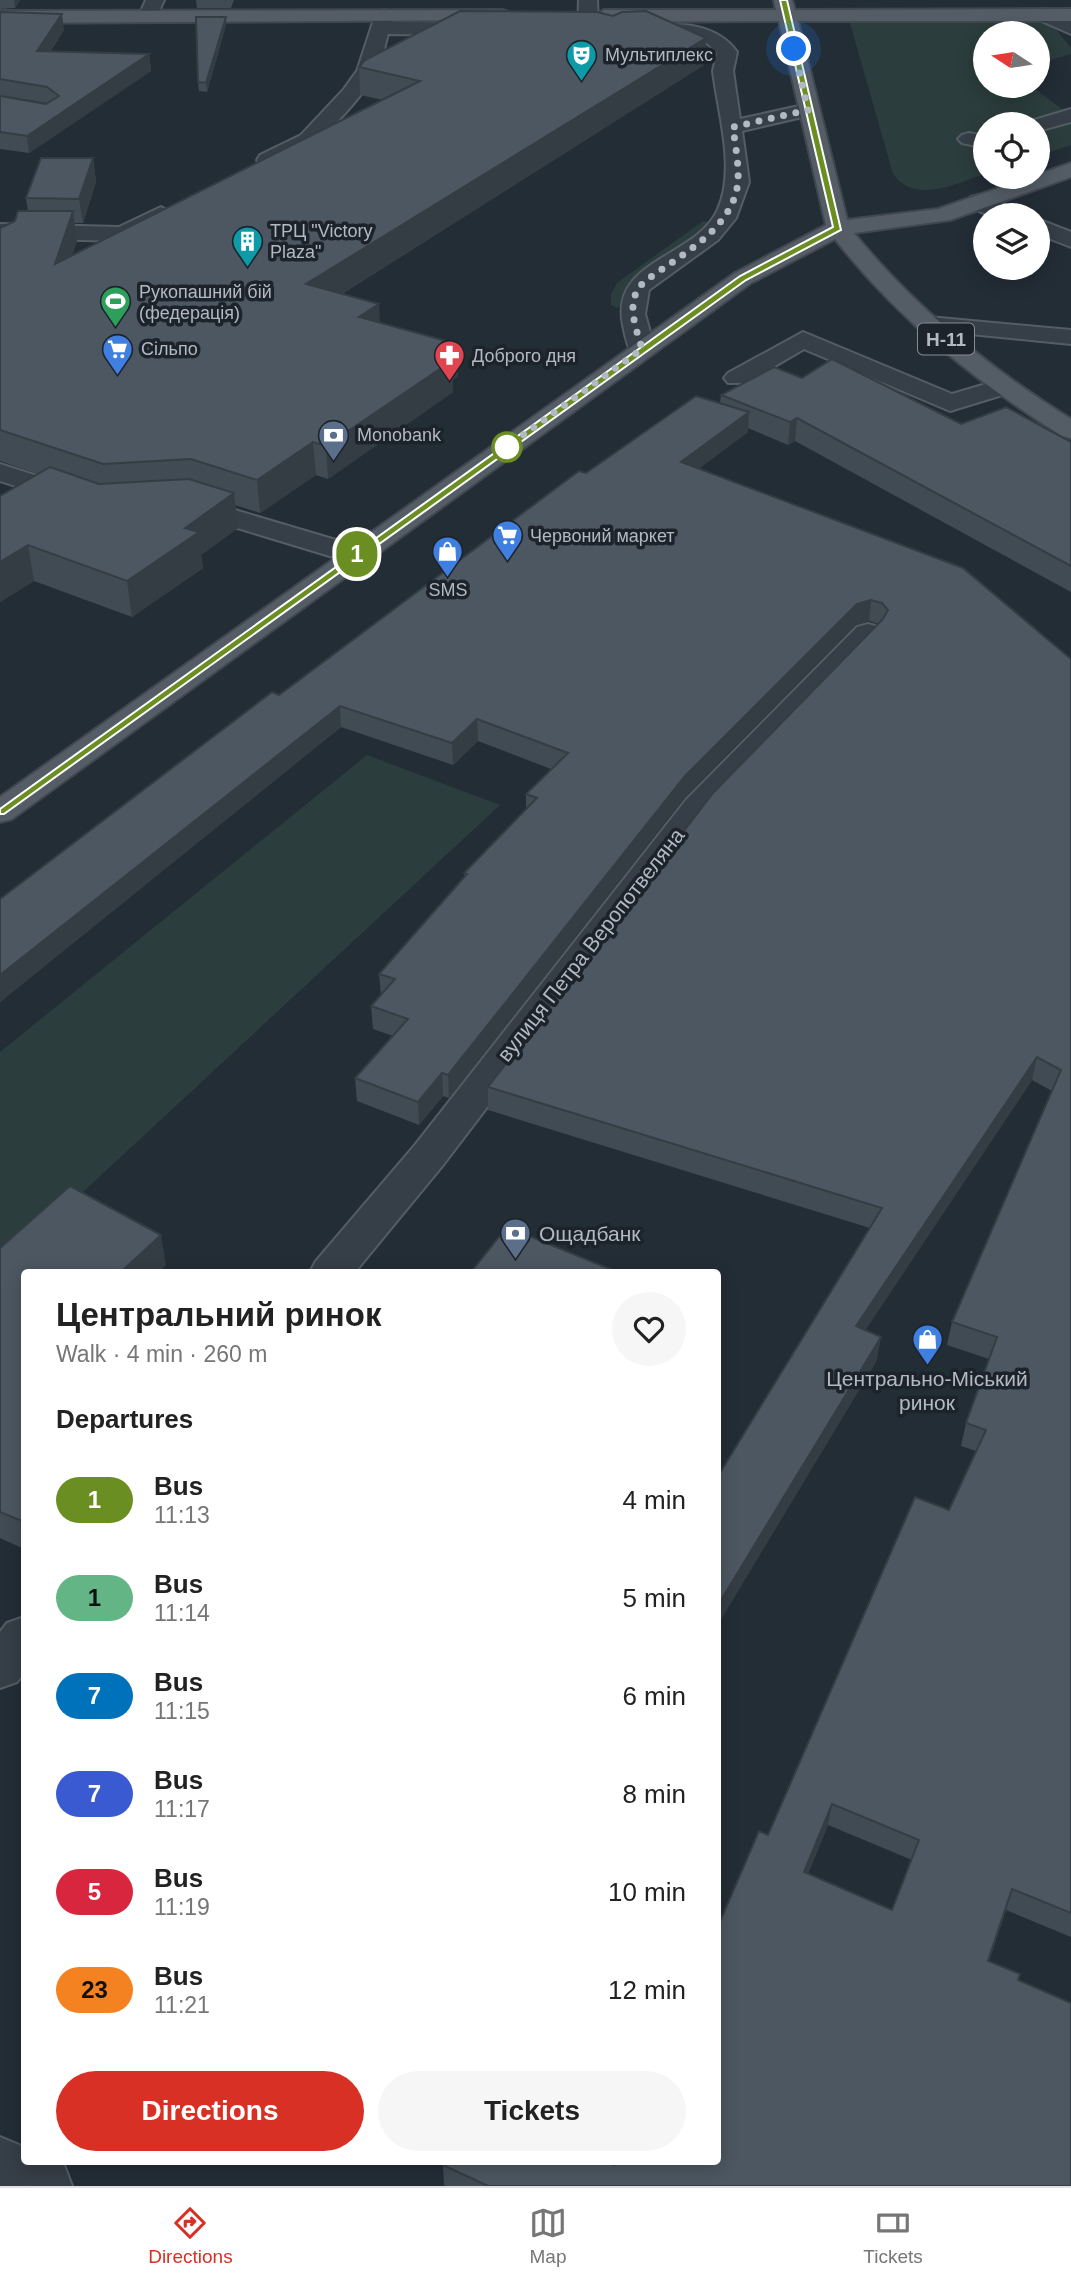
<!DOCTYPE html>
<html lang="en">
<head>
<meta charset="utf-8">
<style>
  body { margin:0; font-family:Arial,sans-serif; background:#f6f6f6; color:#222; height:100vh; display:flex; flex-direction:column; font-size:26px; white-space:nowrap }
  * { box-sizing:border-box; margin:0 }
  p { font-size:23px; color:#767676 }
  .icon { flex:none; width:38px; height:38px; fill:none; stroke:currentColor; stroke-width:2; stroke-linecap:round; stroke-linejoin:round }
  .map { position:relative; flex:1; overflow:hidden }
  .sheet { position:absolute; left:21px; top:1269px; width:700px; height:896px; display:flex; flex-direction:column; background:#fff; border-radius:7px; box-shadow:0 4px 18px #0003 }
  .sheet>* { flex:none }
  .badge { padding:0 14px; border-radius:23px; font-size:24px; line-height:46px }
  .needle { width:46px; rotate:282deg }
  .buttons { position:absolute; left:973px; top:21px; display:grid; gap:14px }
  .buttons a { display:grid; place-items:center; width:77px; height:77px; border-radius:50%; background:#fff; box-shadow:0 4px 18px #0003; font-size:35px }
  .you { position:absolute; width:35px; height:35px; margin:-18px; border:5px solid #fff; border-radius:50%; background:#1a73e8; box-shadow:0 0 0 10px #1a73e833 }
  .map>.badge { position:absolute; translate:-50% -50%; box-shadow:0 0 0 4px #fff }
  h2 { padding:0 35px; font-size:26px; line-height:63px }
  .round { display:grid; place-items:center; flex:none; width:74px; height:74px; border-radius:37px; background:#f6f6f6 }
  .summary { display:flex; align-items:center; justify-content:space-between; height:119px; padding:0 35px }
  h1 { font-size:33px; font-weight:800; line-height:52px }
  .cta { display:flex; gap:14px; margin-top:auto; padding:14px 35px }
  .cta a { flex:1; height:80px; border-radius:42px; background:#d93025; color:#fff; font-size:28px; font-weight:800; line-height:80px; text-align:center }
  .cta a+a { background:#f6f6f6; color:#222 }
  ul { padding:0; list-style:none }
  li { display:flex; align-items:center; gap:21px; height:98px; padding:0 35px }
  li div { flex:1 }
  li b { display:block; font-size:26px }
  li em { font-style:normal }
  li .badge { min-width:77px; font-weight:700; text-align:center }
  .menu { display:flex; justify-content:space-around; align-items:center; height:98px; border-top:2px solid #e0e0e0; background:#fff; font-size:19px; color:#767676 }
  .menu a { display:grid; justify-items:center; gap:4px }
  .menu .current { color:#d93025 }
  .map>svg:first-child { display:block }
  .green { fill:#2b3d3c }
  .lines { fill:none; stroke-linecap:round; stroke-linejoin:round }
  .minor-casing { stroke:#545c64; stroke-width:4 }
  .major-casing { stroke:#404750; stroke-width:4 }
  .minor { fill:#363e47; fill-rule:evenodd }
  .major { fill:#545d66; fill-rule:evenodd }
  .wall { fill:#414b53; fill-rule:evenodd }
  .shaded-wall { fill:#353d44 }
  .building { fill:#4c5761; stroke:#353d44; stroke-width:2; fill-rule:evenodd }
  .line { fill:#6b8e23; stroke:#fff; stroke-width:2 }
  .walk { stroke:#b1b9c3; stroke-width:7; stroke-dasharray:0 12.6 }
  .stop-dot { fill:#fff; stroke:#6b8e23; stroke-width:3.5 }
  .labels { text-anchor:middle; stroke-width:7; stroke-linejoin:round; paint-order:stroke }
  .far-poi-label { font-size:18px; fill:#b1b9c3; stroke:#1c232b; text-anchor:start }
  .shield { fill:#1c232b; stroke:#848c95; stroke-width:2 }
  .shield-label { font-size:19px; font-weight:bold; fill:#b1b9c3 }
  .street-label { font-size:21px; fill:#b1b9c3; stroke:#1c232b }
  .poi-label { font-size:21px; fill:#b1b9c3; stroke:#1c232b; text-anchor:start }
</style>
</head>
<body>
<div class="map">
<svg width="1071" height="2186" viewBox="0 0 1071 2186">
  <rect width="100%" height="100%" fill="#232d36"/>
  <g class="green">
    <path d="M1050 22 1071 48V54L1038 64V33H985V86H1031L1062 109 1059 115 1029 124H985V138L968 135 957 139 985 151V174C957 183 915 205 893 174L850 23Z"/>
    <polygon points="1063,122 1071,122 1071,145 1038,156 1038,130"/>
    <polygon points="703,221 710,222 634,280 625,291 622,305 617,308 611,305 611,294 617,283"/>
    <polygon points="367,755 500,805 0,1269 0,1052"/>
  </g>
  <g class="lines">
    <defs>
      <g id="minor">
        <polygon points="146,0 164,0 155,20 141,20 139,16"/>
        <path d="M579 0H597L598 21 603 23C646 28 708 11 737 52L733 71 740 119 808 104 818 110 815 114 742 131 749 182 736 218 718 240 649 290 645 314 655 350 651 355H633C627 347 625 335 623 325 609 259 697 258 718 209 736 168 718 114 713 71L717 53 708 44 694 38 592 33 578 24Z"/>
        <polygon points="1044,9 1071,21 1071,34 1037,19 1035,15 1037,11"/>
        <path d="M384 10 393 16 392 22 481 23 491 29 481 35 388 34C384 47 382 64 375 75 357 103 297 174 260 165L257 160 260 155 301 135 344 89 357 71 375 16Z"/>
        <polygon points="1071,109 1071,122 1038,131 1038,124 1028,124 1031,121"/>
        <polygon points="969,133 985,136 985,148 962,143 958,139 962,135"/>
        <path d="M979 195 1019 210 1022 215C1005 216 979 218 968 202L971 197Z"/>
        <polygon points="161,207 172,214 169,219 123,241 0,238 0,224 119,227"/>
        <polygon points="1038,219 1071,232 1071,247 1038,234"/>
        <polygon points="929,317 1071,330 1071,344 920,329 917,324 920,319"/>
        <polygon points="803,332 952,394 1003,379 1012,382 1016,387 1012,392 950,411 804,349 746,383 728,383 724,378 728,373"/>
        <polygon points="0,464 84,491 88,497 84,503 74,505 0,481"/>
        <polygon points="188,496 366,549 370,555 366,561 356,564 178,510 174,504 178,498"/>
        <polygon points="868,624 879,627 883,633 879,639 710,814 443,1165 355,1272 310,1272 316,1261 415,1145 686,800 857,627"/>
        <polygon points="24,1617 24,1673 17,1682 0,1688 0,1632 7,1623"/>
        <polygon points="0,2137 24,2147 24,2161 55,2161 64,2165 72,2186 0,2186"/>
      </g>
      <g id="major">
        <path d="M774 0H792L795 10 1071 9V21H798L847 220 938 209 1071 163V177L950 220 854 233C915 308 989 368 1071 419V438L1062 436C975 381 898 319 835 239L751 283 12 819 0 822V797L735 273 826 225 779 21 604 22 595 16 604 10H776Z"/>
        <polygon points="502,10 509,12 511,16 509,20 0,23 0,11"/>
      </g>
    </defs>
    <use href="#minor" class="minor-casing"/>
    <use href="#major" class="major-casing"/>
    <use href="#minor" class="minor"/>
    <use href="#major" class="major"/>
  </g>
  <g class="wall">
    <polygon points="0,0 20,0 15,8 0,9"/>
    <polygon points="196,0 234,0 231,8 197,8"/>
    <path d="M0 9 2 12 64 30 50 52 149 54 151 71 29 153 0 149ZM0 95 47 103 46 104Z"/>
    <polygon points="226,25 207,92 199,91 198,82"/>
    <polygon points="706,38 704,65 342,294 380,323 457,344 458,376 453,380 453,392 328,479 316,475 260,513 235,505 238,528 201,555 203,568 132,617 34,581 0,602 0,496 38,474 0,461 0,228 15,221 28,211 26,198 93,158 96,182 83,223 74,223 77,241 72,255 383,100 360,95 359,67"/>
    <path d="M802 378 961 424 1071 442V592L795 441 788 445 748 428V432L698 469 1071 659V1937L1006 1910 989 1961 1018 1980 1071 2186H447L444 2185 443 2165H614L768 1835 949 1510 976 1451 961 1446 966 1423 989 1359 947 1345 952 1322 1052 1091 1032 1080 865 1330 877 1360 718 1624V1476L870 1228 488 1110V1087L879 624 869 621 855 625 684 798 449 1098 443 1096 419 1125 357 1101 355 1078 393 1036 373 1029 371 1006 381 995 379 974 464 879V873L526 810V794L551 769 478 741 453 765 341 727 0 1002V899L279 695 586 473 720 403 721 395ZM828 1825 912 1860 892 1910 808 1874Z"/>
    <polygon points="0,1248 166,1265 24,1272 24,1549 0,1538"/>
  </g>
  <g class="shaded-wall">
    <polygon points="14,0 20,0 15,8"/>
    <polygon points="62,14 64,30 39,67 37,51"/>
    <polygon points="226,17 226,25 207,92 206,83"/>
    <polygon points="706,38 704,65 308,315 306,284"/>
    <polygon points="149,54 151,71 29,153 27,136"/>
    <polygon points="93,158 96,182 83,223 79,199"/>
    <polygon points="73,211 77,241 59,295 55,264"/>
    <polygon points="379,304 381,335 359,317"/>
    <polygon points="457,344 458,376 453,380 453,392 328,479 326,446 440,356"/>
    <polygon points="749,412 748,432 680,483 681,462"/>
    <polygon points="797,418 795,441 788,445 790,422"/>
    <polygon points="313,442 316,475 260,513 257,480"/>
    <polygon points="234,493 238,528 201,555 203,568 132,617 127,581 185,528"/>
    <polygon points="28,545 34,581 0,602 0,562"/>
    <polygon points="871,600 869,621 855,625 684,798 449,1098 448,1075 685,776 857,604"/>
    <polygon points="340,706 341,727 0,1002 0,975"/>
    <polygon points="477,719 478,741 453,765 452,743"/>
    <polygon points="1037,1057 1032,1080 853,1349 856,1326"/>
    <polygon points="442,1073 443,1096 419,1125 418,1102"/>
    <polygon points="161,1235 166,1265 159,1272 121,1272"/>
    <polygon points="881,1337 877,1360 718,1624 718,1605"/>
    <polygon points="832,1804 828,1825 800,1893 804,1872"/>
    <polygon points="1012,1889 1006,1910 982,1981 988,1961"/>
  </g>
  <g class="building">
    <polygon points="460,11 597,12 613,16 622,12 646,11 706,38 306,284 379,304 359,317 457,344 440,356 453,360 326,446 313,442 257,480 191,459 103,464 0,430 0,228 15,221 18,211 73,211 55,264 420,81 359,67 365,60"/>
    <polygon points="0,12 62,14 37,51 149,54 27,136 0,132 0,96 46,104 59,96 47,87 0,79"/>
    <polygon points="196,17 226,17 206,83 198,82"/>
    <polygon points="41,158 93,158 79,199 26,198"/>
    <polygon points="832,359 961,424 1006,407 1071,442 1071,566 797,418 790,422 721,395 774,367 802,378"/>
    <path d="M696 396 749 412 681 462 963 568 1071 659V1913L1012 1889 988 1961 1020 1974 1018 1980 1071 2003V2186H488L443 2165 445 2161H606L614 2165 616 2161H718V1926L759 1831 768 1835 915 1497 949 1510 986 1430 966 1423 997 1337 952 1322 1061 1070 1037 1057 856 1326 881 1337 718 1605V1476L882 1208 488 1087 713 793 883 619 888 610 882 603 871 600 857 604 685 776 448 1075 442 1073 418 1102 355 1078 408 1019 371 1006 395 979 379 974 467 874 464 873 537 798 526 794 568 753 477 719 452 743 340 706 0 975V899L272 692 279 695 579 471 586 473ZM832 1804 919 1840 892 1910 804 1872Z"/>
    <polygon points="50,467 99,484 189,479 234,493 185,528 199,532 127,581 28,545 0,562 0,496"/>
    <polygon points="70,1186 161,1235 121,1272 24,1272 24,1522 0,1512 0,1248"/>
    <polygon points="507,1227 617,1272 471,1272"/>
  </g>
  <polygon class="line" points="780,0 787,0 841,230 746,280 4,814 0,814 0,809 740,276 833,227"/>
  <g class="lines">
    <path class="walk" d="M507 447 500 452 642 349C636 327 624 301 644 282 678 256 734 230 738 181 739 164 735 144 733 127L808 110 794 49"/>
  </g>
  <defs>
    <symbol id="theatre-pin" viewBox="-11 -11 22 30"><path d="M0 17L-7.5 6A9.5 9.5 0 1 1 7.5 6Z" fill="#0f9aa8" stroke="#1c232b"/><path d="M-5-5.5Q0-4 5-5.5V0Q5 5 0 6Q-5 5-5 0ZM-3.3-2.5H-1v1.5H-3.3ZM1-2.5H3.3v1.5H1ZM-2.8 1Q0 5.5 2.8 1Z" fill="#fff"/></symbol>
    <symbol id="building-pin" viewBox="-11 -11 22 30"><path d="M0 17L-7.5 6A9.5 9.5 0 1 1 7.5 6Z" fill="#0f9aa8" stroke="#1c232b"/><path d="M-4-6H4V6H1V3H-1V6H-4ZM-2.5-4.3h1.7v1.8h-1.7ZM.8-4.3h1.7v1.8H.8ZM-2.5-1h1.7V.8h-1.7ZM.8-1h1.7V.8H.8Z" fill="#fff"/></symbol>
    <symbol id="stadium-pin" viewBox="-11 -11 22 30"><path d="M0 17L-7.5 6A9.5 9.5 0 1 1 7.5 6Z" fill="#2e9e5b" stroke="#1c232b"/><path d="M0-5a6.5 5 0 1 0 0 10a6.5 5 0 1 0 0-10ZM-3.5-1.8h7v3.6h-7Z" fill="#fff"/></symbol>
    <symbol id="supermarket-pin" viewBox="-11 -11 22 30"><path d="M0 17L-7.5 6A9.5 9.5 0 1 1 7.5 6Z" fill="#3f7fe0" stroke="#1c232b"/><path d="M-6-5.5h2.5l.6 2H6L4.5 2H-2.5L-4.4-4H-6ZM-1.5 3.2a1.3 1.3 0 1 0 .1 0ZM3 3.2a1.3 1.3 0 1 0 .1 0Z" fill="#fff"/></symbol>
    <symbol id="pharmacy-pin" viewBox="-11 -11 22 30"><path d="M0 17L-7.5 6A9.5 9.5 0 1 1 7.5 6Z" fill="#e0444e" stroke="#1c232b"/><path d="M-2-6h4v4h4v4h-4v4h-4v-4h-4v-4h4Z" fill="#fff"/></symbol>
    <symbol id="bank-pin" viewBox="-11 -11 22 30"><path d="M0 17L-7.5 6A9.5 9.5 0 1 1 7.5 6Z" fill="#5c6f8a" stroke="#1c232b"/><path d="M-6-4H6V4H-6ZM0-2.3a2.3 2.3 0 1 0 0 4.6a2.3 2.3 0 1 0 0-4.6Z" fill="#fff"/></symbol>
    <symbol id="shop-pin" viewBox="-11 -11 22 30"><path d="M0 17L-7.5 6A9.5 9.5 0 1 1 7.5 6Z" fill="#3f7fe0" stroke="#1c232b"/><path d="M-5-2.5h2.3a2.7 3.5 0 0 1 5.4 0H5L5.5 6h-11ZM-1.5-2.5h3a1.5 2.3 0 0 0-3 0Z" fill="#fff"/></symbol>
  </defs>
  <g fill-rule="evenodd">
    <use href="#theatre-pin" x="564" y="38" width="35" height="47"/>
    <use href="#building-pin" x="230" y="224" width="35" height="47"/>
    <use href="#stadium-pin" x="98" y="284" width="35" height="47"/>
    <use href="#supermarket-pin" x="100" y="332" width="35" height="47"/>
    <use href="#pharmacy-pin" x="432" y="338" width="35" height="47"/>
    <use href="#bank-pin" x="316" y="418" width="35" height="47"/>
    <use href="#supermarket-pin" x="490" y="518" width="35" height="47"/>
    <use href="#shop-pin" x="430" y="534" width="35" height="47"/>
    <use href="#bank-pin" x="498" y="1216" width="35" height="47"/>
    <use href="#shop-pin" x="910" y="1322" width="35" height="47"/>
  </g>
  <circle class="stop-dot" cx="507" cy="447" r="14"/>
  <g class="labels">
    <g class="far-poi-label">
      <text x="605" y="61">Мультиплекс</text>
      <text x="270" y="237">ТРЦ "Victory<tspan x="270" dy="21">Plaza"</tspan></text>
      <text x="139" y="298">Рукопашний бій<tspan x="139" dy="21">(федерація)</tspan></text>
      <text x="141" y="355">Сільпо</text>
      <text x="472" y="362">Доброго дня</text>
      <text x="357" y="441">Monobank</text>
      <text x="530" y="542">Червоний маркет</text>
      <text x="448" y="596" text-anchor="middle">SMS</text>
    </g>
    <rect class="shield" x="918" y="323.5" width="56" height="31" rx="5"/>
    <g class="shield-label">
      <text x="946" y="346">Н-11</text>
    </g>
    <g class="street-label">
      <text transform="translate(591 945) rotate(-52)" y="7">вулиця Петра Веропотвеляна</text>
    </g>
    <g class="poi-label">
      <text x="539" y="1241">Ощадбанк</text>
      <text x="927" y="1386" text-anchor="middle">Центрально-Міський<tspan x="927" dy="24">ринок</tspan></text>
    </g>
  </g>
</svg>
<div class="buttons">
<a><svg class="needle" viewBox="-14 -14 28 28"><path d="M0-13l5 13h-10z" fill="#e53935"/><path d="M0 13l5-13h-10z" fill="#767676"/></svg></a>
<a><svg class="icon" aria-label="locate" viewBox="0 0 24 24"><circle cx="12" cy="12" r="6"/><path d="M12 2v4M12 18v4M2 12h4M18 12h4"/></svg></a>
<a><svg class="icon" aria-label="layers" viewBox="0 0 24 24"><path d="M12 4l9 5-9 5-9-5zM3 14l9 5 9-5"/></svg></a>
</div>
<div class="you" style="left:794px;top:49px"></div>
<b class="badge" style="left:357px;top:554px;background:#6b8e23;color:#fff">1</b>
<section class="sheet">
<div class="summary"><div><h1>Центральний ринок</h1><p>Walk · 4 min · 260 m</p></div><a class="round"><svg class="icon" aria-label="heart" viewBox="0 0 24 24"><path d="M12 20l-8-8c-3-5 5-10 8-4 3-6 11-1 8 4z"/></svg></a></div>
<h2>Departures</h2>
<ul>
<li><span class="badge" style="background:#6b8e23;color:#fff">1</span><div><b>Bus</b><p>11:13</p></div><em>4 min</em></li>
<li><span class="badge" style="background:#64b586;color:#111">1</span><div><b>Bus</b><p>11:14</p></div><em>5 min</em></li>
<li><span class="badge" style="background:#0072bc;color:#fff">7</span><div><b>Bus</b><p>11:15</p></div><em>6 min</em></li>
<li><span class="badge" style="background:#3a5ad2;color:#fff">7</span><div><b>Bus</b><p>11:17</p></div><em>8 min</em></li>
<li><span class="badge" style="background:#d7263d;color:#fff">5</span><div><b>Bus</b><p>11:19</p></div><em>10 min</em></li>
<li><span class="badge" style="background:#f58220;color:#111">23</span><div><b>Bus</b><p>11:21</p></div><em>12 min</em></li>
</ul>
<div class="cta"><a>Directions</a><a>Tickets</a></div>
</section>
</div>
<nav class="menu">
<a class="current"><svg class="icon" aria-label="directions" viewBox="0 0 24 24"><path d="M12 3l9 9-9 9-9-9zM9 14v-3h6M13 9l2 2-2 2"/></svg>Directions</a>
<a><svg class="icon" aria-label="map" viewBox="0 0 24 24"><path d="M3 6l6-2 6 2 6-2v14l-6 2-6-2-6 2zM9 4v14M15 6v14"/></svg>Map</a>
<a><svg class="icon" aria-label="tickets" viewBox="0 0 24 24"><path d="M3 7h18v10H3zM15 7v10"/></svg>Tickets</a>
</nav>
</body>
</html>
